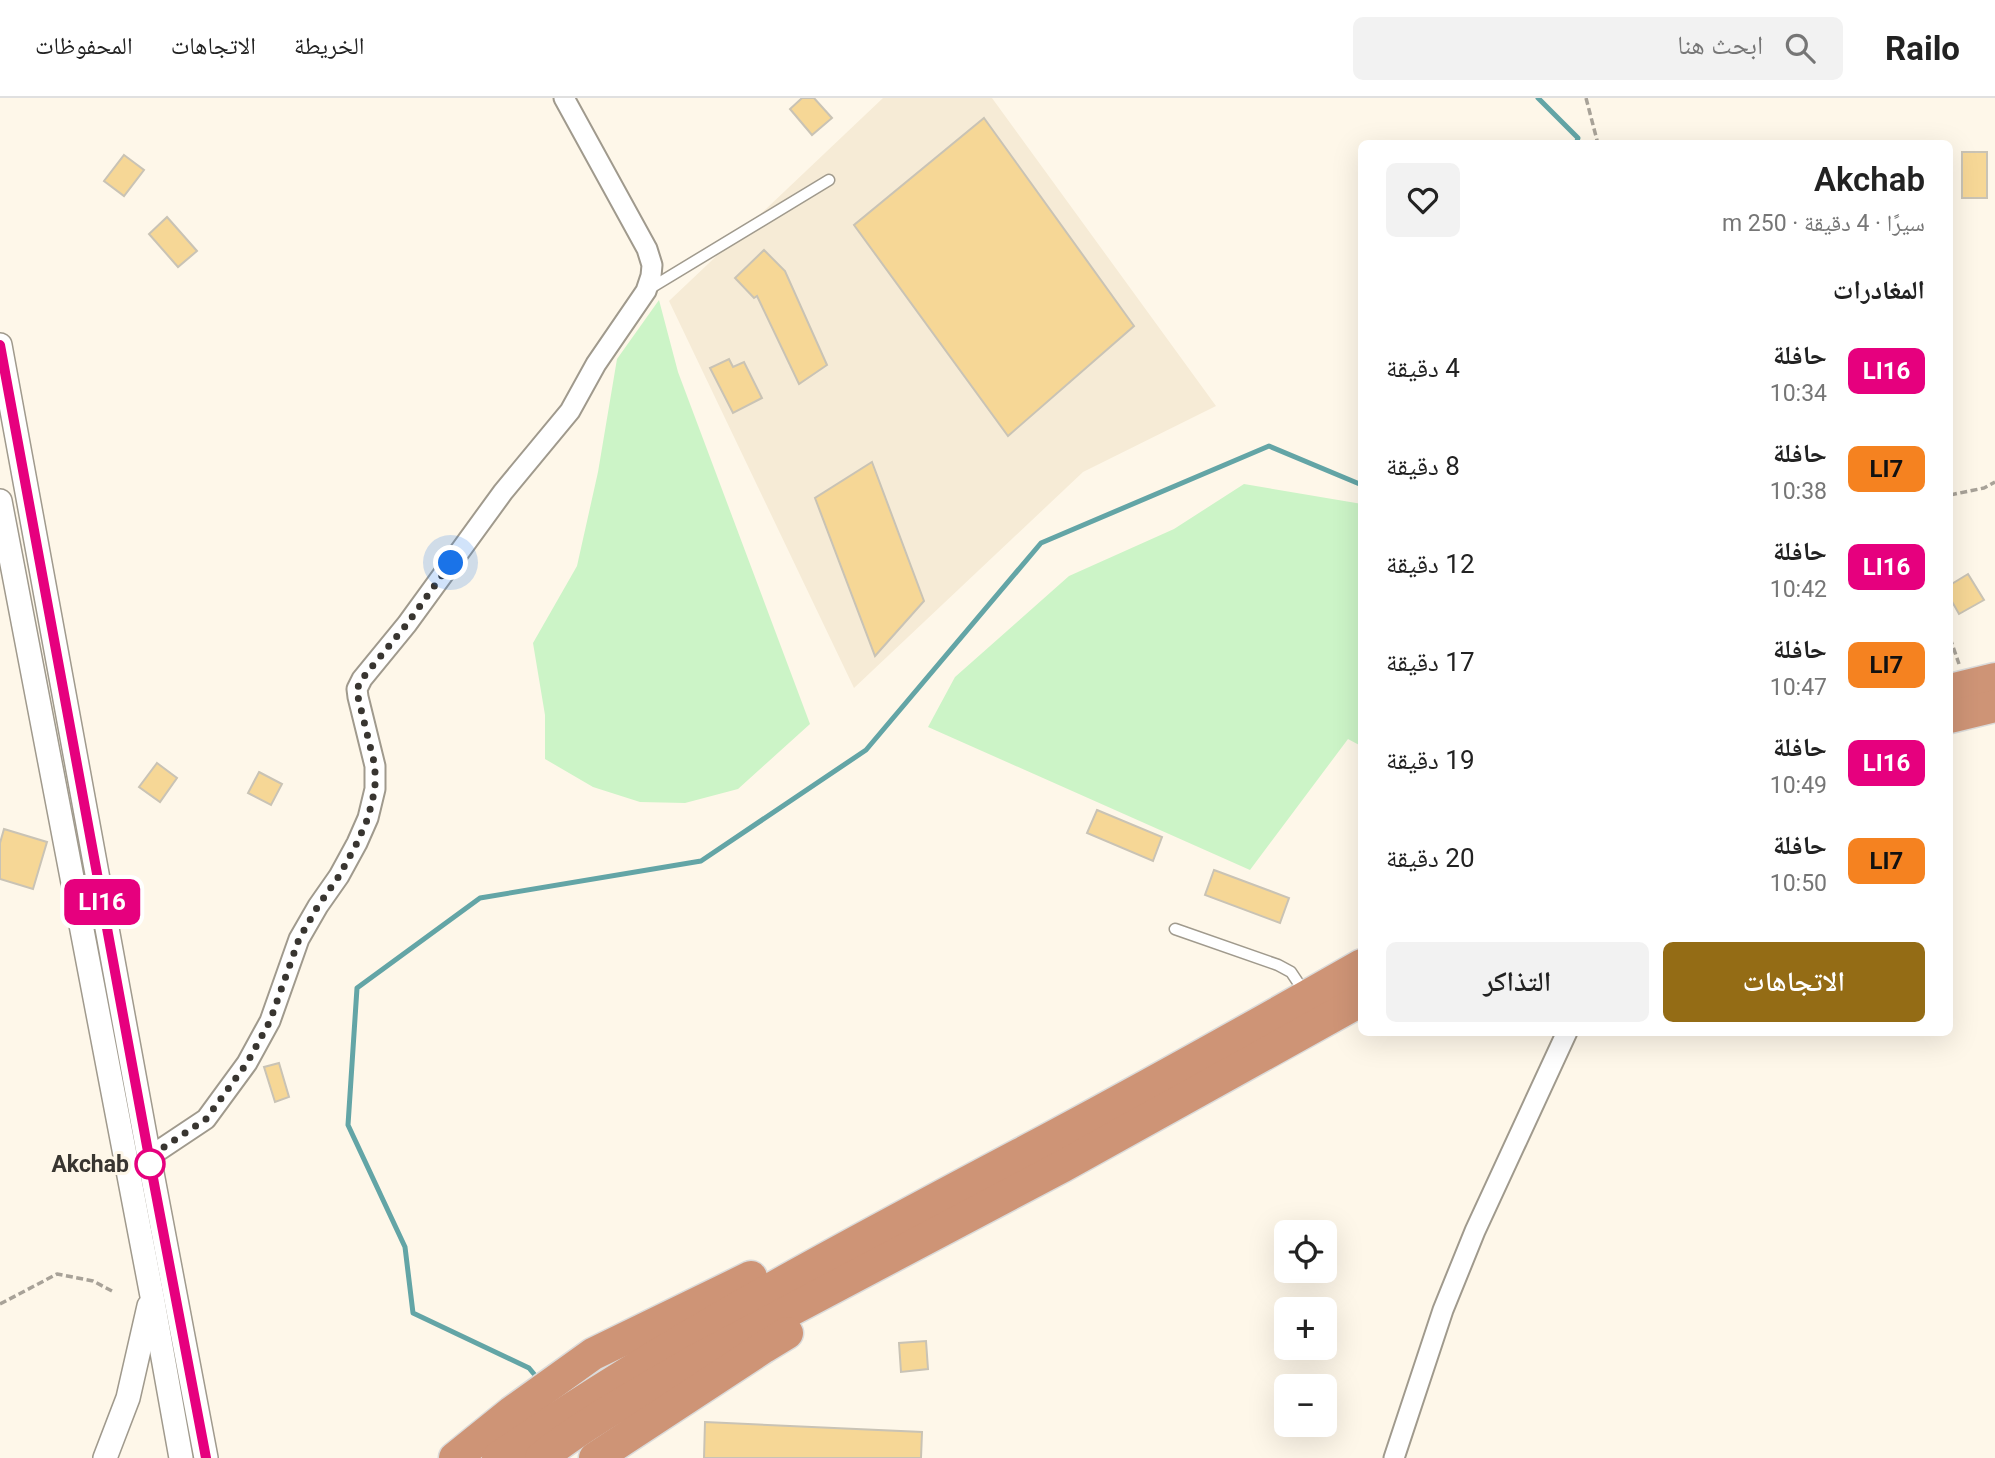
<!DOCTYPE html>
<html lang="ar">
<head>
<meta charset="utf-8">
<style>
  body { margin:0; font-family:Roboto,"Noto Naskh Arabic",sans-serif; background:#f2f2f2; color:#222; direction:rtl; height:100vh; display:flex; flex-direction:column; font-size:26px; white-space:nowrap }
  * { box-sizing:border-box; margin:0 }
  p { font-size:23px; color:#767676 }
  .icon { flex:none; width:38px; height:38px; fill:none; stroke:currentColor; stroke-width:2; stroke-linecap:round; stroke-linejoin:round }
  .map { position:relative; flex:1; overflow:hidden; direction:ltr }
  .sheet { position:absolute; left:1358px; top:42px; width:595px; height:896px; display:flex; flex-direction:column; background:#fff; border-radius:10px; box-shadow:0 7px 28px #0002; direction:rtl }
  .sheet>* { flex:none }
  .badge { padding:0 14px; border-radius:10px; font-size:24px; line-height:46px }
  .controls { position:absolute; left:1274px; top:1122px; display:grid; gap:14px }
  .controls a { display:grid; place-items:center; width:63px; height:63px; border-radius:10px; background:#fff; box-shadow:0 7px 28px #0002; font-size:35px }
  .you { position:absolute; width:35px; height:35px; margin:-18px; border:5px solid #fff; border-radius:50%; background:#1a73e8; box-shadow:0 0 0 10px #1a73e833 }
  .map>.badge { position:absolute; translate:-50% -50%; box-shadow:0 0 0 4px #fff }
  h2 { padding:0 28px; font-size:26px; line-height:63px }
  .round { display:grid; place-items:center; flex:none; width:74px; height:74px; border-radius:10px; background:#f2f2f2 }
  .overview { display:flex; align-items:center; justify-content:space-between; height:119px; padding:0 28px }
  h1 { font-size:33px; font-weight:600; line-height:52px }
  .cta { display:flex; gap:14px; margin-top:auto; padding:14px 28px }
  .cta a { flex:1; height:80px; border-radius:10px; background:#946c15; color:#fff; font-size:28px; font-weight:600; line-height:80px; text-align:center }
  .cta a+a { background:#f2f2f2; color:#222 }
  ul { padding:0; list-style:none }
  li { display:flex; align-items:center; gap:21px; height:98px; padding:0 28px }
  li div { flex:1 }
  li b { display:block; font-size:26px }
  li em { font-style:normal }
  li .badge { min-width:77px; font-weight:700; text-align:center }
  header { display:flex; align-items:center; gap:42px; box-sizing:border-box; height:98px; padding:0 35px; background:#fff; border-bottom:2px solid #e0e0e0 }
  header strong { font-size:33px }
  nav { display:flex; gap:38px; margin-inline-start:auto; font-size:24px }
  .search { width:490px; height:63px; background:#f2f2f2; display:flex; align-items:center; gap:18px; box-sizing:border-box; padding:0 24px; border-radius:10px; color:#767676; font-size:26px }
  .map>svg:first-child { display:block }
  .built { fill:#f6ebd6 }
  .green { fill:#ccf4c7 }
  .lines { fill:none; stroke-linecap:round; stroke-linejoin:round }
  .stream { stroke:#63a5a6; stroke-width:5 }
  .building { fill:#f6d796; stroke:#c9c3b5; stroke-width:2 }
  .service-casing { stroke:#a09a8d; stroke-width:13 }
  .minor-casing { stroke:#a09a8d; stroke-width:23 }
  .tertiary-casing { stroke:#a09a8d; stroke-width:26 }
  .trunk-casing { stroke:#dbdbda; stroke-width:35 }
  .path { stroke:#a8a298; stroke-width:3.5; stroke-dasharray:7 3.5; stroke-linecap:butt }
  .service { stroke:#fff; stroke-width:10 }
  .minor { stroke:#fff; stroke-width:19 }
  .tertiary { stroke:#fff; stroke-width:23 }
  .trunk { stroke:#ce9476; stroke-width:32 }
  .line-casing { stroke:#fff; stroke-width:16 }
  .line { stroke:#e6007e; stroke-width:10 }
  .walk { stroke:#383530; stroke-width:7; stroke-dasharray:0 12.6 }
  .stop-dot { fill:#fff; stroke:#e6007e; stroke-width:3.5 }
  .labels { text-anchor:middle; stroke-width:6; stroke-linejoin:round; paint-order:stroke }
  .stop-label { font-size:23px; font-weight:bold; fill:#383530; stroke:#fef7e9; text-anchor:end }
</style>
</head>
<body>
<header>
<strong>Railo</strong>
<div class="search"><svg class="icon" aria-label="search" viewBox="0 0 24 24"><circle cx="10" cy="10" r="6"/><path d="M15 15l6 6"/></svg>ابحث هنا</div>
<nav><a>الخريطة</a><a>الاتجاهات</a><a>المحفوظات</a></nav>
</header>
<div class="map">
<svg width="1995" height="1360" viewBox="0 0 1995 1360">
  <rect width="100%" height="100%" fill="#fef7e9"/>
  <polygon class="built" points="883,0 992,0 1216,308 1083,374 854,590 669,203"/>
  <g class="green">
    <polygon points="659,202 678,274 810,626 738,691 685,705 640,704 593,689 545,661 545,617 533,545 577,468 598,374 617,261"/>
    <polygon points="1244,386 1362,406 1361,648 1348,641 1250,772 928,629 955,579 1069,478 1174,431"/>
  </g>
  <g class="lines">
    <g class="stream">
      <polyline points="1538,0 1578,40 1576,46"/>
      <polyline points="539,1282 529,1270 413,1215 405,1149 348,1027 357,890 480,800 701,763 866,652 1041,445 1269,348 1362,387"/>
    </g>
  </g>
  <g class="building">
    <polygon points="802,0 814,0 832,20 812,37 790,11"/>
    <polygon points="984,20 1134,228 1008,338 854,127"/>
    <rect x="1962" y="54" width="25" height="46"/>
    <polygon points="124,57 144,72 124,98 104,83"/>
    <polygon points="167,119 197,153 178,169 149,136"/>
    <polygon points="764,152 785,173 827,267 799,286 757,198 754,200 735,180"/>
    <polygon points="729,261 733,269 744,264 762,300 733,315 710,270"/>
    <polygon points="872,364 924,503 875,558 815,400"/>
    <polygon points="1968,476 1984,502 1959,516 1950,500 1950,487"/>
    <polygon points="157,665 177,680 160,704 139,689"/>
    <polygon points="259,674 282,686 271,707 248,695"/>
    <polygon points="1097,712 1162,739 1153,763 1087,735"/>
    <polygon points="4,731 47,744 33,791 0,781 0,745"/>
    <polygon points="1214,772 1289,800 1280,825 1205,797"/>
    <polygon points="279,965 289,999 275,1004 264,969"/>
    <polygon points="926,1243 928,1271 901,1274 899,1245"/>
    <polygon points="705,1324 922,1334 921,1360 704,1360"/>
  </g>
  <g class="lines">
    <defs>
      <g id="service">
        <polyline points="649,191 829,82"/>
        <polyline points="1175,831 1278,867 1291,874 1305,895"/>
      </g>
      <g id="minor">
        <polyline points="149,1059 206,1021 247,965 270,923 299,841 318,808 339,778 357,745 368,720 375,691 375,668 358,599 357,591 362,581 407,526 503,394 570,313 596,266 646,193 651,178 652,167 647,151 564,0"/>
        <polyline points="1394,1360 1443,1212 1475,1133 1567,934"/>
      </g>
      <g id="tertiary">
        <polyline points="0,247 149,1059 206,1360"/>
        <polyline points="0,403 152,1198 181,1360"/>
        <polyline points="105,1360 128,1300 149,1208"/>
      </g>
      <g id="trunk">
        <polyline points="1950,592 1995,581"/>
        <polyline points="1950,619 1995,608"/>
        <polyline points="455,1360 512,1314 593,1256 751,1179"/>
        <path d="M498 1360C672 1239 860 1141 1047 1042 1153 985 1257 927 1362 867"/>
        <path d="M541 1360C587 1323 641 1295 691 1265L1063 1068 1362 902"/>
        <polyline points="595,1360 764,1249 787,1235"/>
      </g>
    </defs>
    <use href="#service" class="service-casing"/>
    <use href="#minor" class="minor-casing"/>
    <use href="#tertiary" class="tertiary-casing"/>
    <use href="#trunk" class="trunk-casing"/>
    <g class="path">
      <polyline points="1586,0 1598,46"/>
      <polyline points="1950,397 1984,390 1995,384"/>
      <polyline points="1950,540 1959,566"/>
      <polyline points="0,1206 57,1176 93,1183 112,1193"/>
    </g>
    <use href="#service" class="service"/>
    <use href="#minor" class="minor"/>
    <use href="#tertiary" class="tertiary"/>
    <use href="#trunk" class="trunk"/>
  </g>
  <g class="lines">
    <defs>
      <polyline id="line" points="0,247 149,1059 206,1360"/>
    </defs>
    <use href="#line" class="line-casing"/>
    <use href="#line" class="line"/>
    <polyline class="walk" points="150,1066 149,1059 206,1021 247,965 270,923 299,841 318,808 339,778 357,745 368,720 375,691 375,668 358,599 357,591 362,581 407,526 451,465"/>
  </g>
  <circle class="stop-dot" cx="150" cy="1066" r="14"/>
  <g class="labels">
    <g class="stop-label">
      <text x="129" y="1074">Akchab</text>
    </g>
  </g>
</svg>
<div class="controls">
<a><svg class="icon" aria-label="locate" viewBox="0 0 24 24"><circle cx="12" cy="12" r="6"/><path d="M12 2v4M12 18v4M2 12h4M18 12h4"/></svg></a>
<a>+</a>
<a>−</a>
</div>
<div class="you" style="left:451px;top:465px"></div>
<b class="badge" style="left:102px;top:804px;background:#e6007e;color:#fff">LI16</b>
<section class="sheet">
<div class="overview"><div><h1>Akchab</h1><p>سيرًا · 4 دقيقة · 250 m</p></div><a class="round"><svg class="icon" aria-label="heart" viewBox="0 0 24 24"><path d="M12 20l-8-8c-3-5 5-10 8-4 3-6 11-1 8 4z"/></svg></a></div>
<h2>المغادرات</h2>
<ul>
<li><span class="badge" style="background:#e6007e;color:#fff">LI16</span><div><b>حافلة</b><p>10:34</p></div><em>4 دقيقة</em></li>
<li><span class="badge" style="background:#f58220;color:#111">LI7</span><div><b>حافلة</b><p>10:38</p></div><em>8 دقيقة</em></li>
<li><span class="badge" style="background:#e6007e;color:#fff">LI16</span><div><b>حافلة</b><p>10:42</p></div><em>12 دقيقة</em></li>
<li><span class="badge" style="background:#f58220;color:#111">LI7</span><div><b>حافلة</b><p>10:47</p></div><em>17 دقيقة</em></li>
<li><span class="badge" style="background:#e6007e;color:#fff">LI16</span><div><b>حافلة</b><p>10:49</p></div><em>19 دقيقة</em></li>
<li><span class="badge" style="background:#f58220;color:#111">LI7</span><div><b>حافلة</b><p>10:50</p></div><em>20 دقيقة</em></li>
</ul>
<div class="cta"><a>الاتجاهات</a><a>التذاكر</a></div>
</section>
</div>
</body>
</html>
